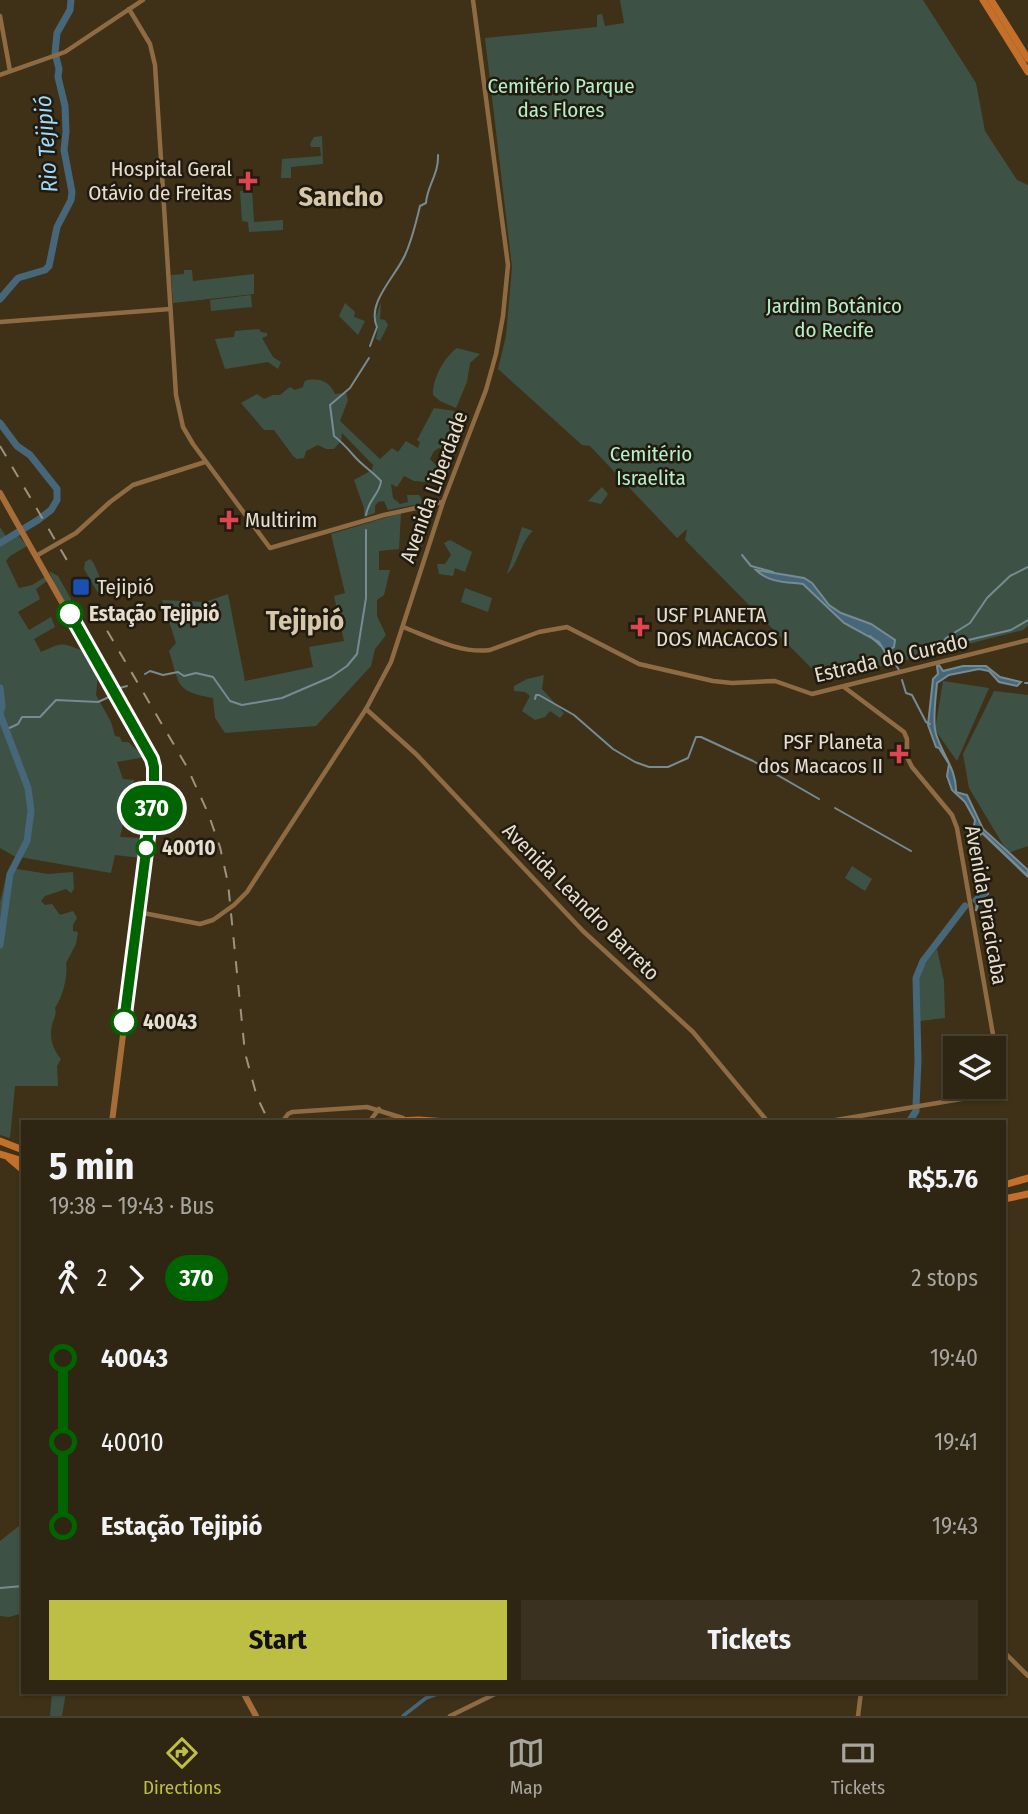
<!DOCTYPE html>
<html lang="en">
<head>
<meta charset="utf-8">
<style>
  body { margin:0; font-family:"Fira Sans Condensed",sans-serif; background:#3a3120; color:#f1f3f6; height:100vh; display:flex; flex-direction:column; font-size:26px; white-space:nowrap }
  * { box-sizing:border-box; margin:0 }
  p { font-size:23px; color:#a7a59f }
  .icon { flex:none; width:38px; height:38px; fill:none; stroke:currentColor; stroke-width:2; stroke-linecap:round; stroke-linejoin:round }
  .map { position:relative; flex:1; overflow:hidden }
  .drawer { position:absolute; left:21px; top:1120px; width:985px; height:574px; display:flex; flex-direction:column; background:#2e2512; border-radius:0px; box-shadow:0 2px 5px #0004,0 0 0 2px #494232 }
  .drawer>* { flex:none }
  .badge { padding:0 14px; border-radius:23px; font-size:24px; line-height:46px }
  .tools { position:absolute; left:943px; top:1036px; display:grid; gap:14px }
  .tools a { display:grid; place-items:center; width:63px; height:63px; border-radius:0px; background:#2e2512; box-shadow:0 2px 5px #0004,0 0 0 2px #494232; font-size:35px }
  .map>.badge { position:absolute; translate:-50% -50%; box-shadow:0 0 0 4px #fff }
  .legs { display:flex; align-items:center; gap:10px; height:77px; padding:0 28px; font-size:23px }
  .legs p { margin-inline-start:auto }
  .overview { display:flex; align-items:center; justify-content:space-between; height:119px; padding:0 28px }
  h1 { font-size:38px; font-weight:700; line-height:52px }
  .primary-button { display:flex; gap:14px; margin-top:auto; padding:14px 28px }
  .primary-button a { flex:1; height:80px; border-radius:0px; background:#bcbf43; color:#111; font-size:28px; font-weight:700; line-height:80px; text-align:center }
  .primary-button a+a { background:#3a3120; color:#f1f3f6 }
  ul { padding:0 28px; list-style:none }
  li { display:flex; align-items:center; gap:24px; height:84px; font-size:26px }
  li i { display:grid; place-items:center; width:10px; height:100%; margin:0 9px; background:currentColor }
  li i::after { content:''; width:18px; height:18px; margin:-9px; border:5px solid; border-radius:50%; background:#2e2512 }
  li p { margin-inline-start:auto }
  li:first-child i { background:linear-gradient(#0000 50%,currentColor 0) }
  li:last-child i { background:linear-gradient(currentColor 50%,#0000 0) }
  .tab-bar { display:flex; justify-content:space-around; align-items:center; height:98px; border-top:2px solid #494232; background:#2e2512; font-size:19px; color:#a7a59f }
  .tab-bar a { display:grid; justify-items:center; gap:4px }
  .tab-bar .active { color:#bcbf43 }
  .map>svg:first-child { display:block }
  .green { fill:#3d5245 }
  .water { fill:#466779; stroke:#768b93; stroke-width:2 }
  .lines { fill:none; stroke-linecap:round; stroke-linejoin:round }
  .stream { stroke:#768b93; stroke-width:2 }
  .canal { stroke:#466779; stroke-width:3.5 }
  .river { stroke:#466779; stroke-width:7 }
  .secondary { stroke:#8f6b44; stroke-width:4.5 }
  .primary { stroke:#a66d39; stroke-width:6 }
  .highway { stroke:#c5702a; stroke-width:7 }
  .rail { stroke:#9c927f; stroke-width:2; stroke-dasharray:12 12; stroke-linecap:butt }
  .line-1-casing { stroke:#fff; stroke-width:16 }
  .line-1 { stroke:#006400; stroke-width:10 }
  .health-dot { fill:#e0444e; stroke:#201a0f; stroke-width:2.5 }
  .transit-dot { fill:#1a4fb4; stroke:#201a0f; stroke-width:2.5 }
  .stop-1-dot { fill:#fff; stroke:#006400; stroke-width:3.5 }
  .labels { text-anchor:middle; stroke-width:5; stroke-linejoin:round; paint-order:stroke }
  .park-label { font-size:21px; fill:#b5efca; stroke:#201a0f }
  .poi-label { font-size:21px; fill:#e6decf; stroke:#201a0f; text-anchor:start }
  .street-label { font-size:21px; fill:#e6decf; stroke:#201a0f }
  .stop-label { font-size:21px; font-weight:bold; fill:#e6decf; stroke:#201a0f; text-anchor:start }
  .water-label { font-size:23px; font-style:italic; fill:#9cd9fb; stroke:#201a0f }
  .district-label { font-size:28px; font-weight:bold; fill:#d7c7aa; stroke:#201a0f }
</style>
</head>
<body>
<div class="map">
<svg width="1028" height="1716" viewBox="0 0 1028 1716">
  <rect width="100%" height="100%" fill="#3e3118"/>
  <g class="green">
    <polygon points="620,0 923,0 976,83 985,131 1017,180 1028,185 1028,626 1023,630 824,681 685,540 687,529 677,538 590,446 582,445 498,369 506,336 512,267 485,38 597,27 597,15 602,14 605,26 624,23"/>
    <polygon points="322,136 323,164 291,167 291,178 281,178 282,159 321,156 320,147 311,147 310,144 314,137"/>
    <polygon points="252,190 254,222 283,220 283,230 249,232 248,222 242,221 240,191"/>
    <polygon points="184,270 192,270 193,281 254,274 254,294 173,303 171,275 184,274"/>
    <polygon points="251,295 252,307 211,311 210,300"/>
    <polygon points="381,302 380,319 385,320 388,325 380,341 376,339 378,327 375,319"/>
    <polygon points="345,303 355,312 354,317 365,321 358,335 339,316"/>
    <polygon points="259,329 261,332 267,333 267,336 262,338 273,357 281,362 278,369 268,362 225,369 215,339 234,337 235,331"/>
    <path d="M457 348 480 354 470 363 467 382 456 408 440 401 433 395C432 380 444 357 457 348Z"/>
    <path d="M307 380C321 378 330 382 335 394L346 393 348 400 340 421 380 459 392 448 398 452 406 441 418 448 420 442 417 440 434 408 455 411 456 422 459 426 453 448 444 450 439 448 434 451 430 459 440 469 436 483 414 481 404 476 397 487 391 484 393 498 400 504 408 502 407 495H419L424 503 388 510 384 501 378 502 375 506V513L364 517V508L354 480 372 470 373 465 342 433 341 441 334 449H326L318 445 306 451 304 458 297 459 293 456 274 430H264L241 403 257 394 264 399 273 395H280L290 387 295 390 303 387 304 382Z"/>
    <polygon points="602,487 608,494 601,504 588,501"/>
    <path d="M401 513 399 549 379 551V570H390L384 595 377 600V616L386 635 375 649 371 666 316 726 225 733 215 718 213 698C175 691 180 686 169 651L176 643 162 600 205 602 228 594 245 681 313 667 309 647 344 641 334 596 345 593 331 534Z"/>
    <path d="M0 527 7 538 19 536 27 546 10 556 6 561 19 588 32 585 45 577 47 581 36 589 40 599 18 612 29 630 51 617 55 627 34 639 41 652C49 649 58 643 66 645 73 646 77 650 85 650L98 675 96 695 111 722 115 736 120 737 122 742H128L145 757 117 762 123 779 134 780 120 837 144 838 142 858 115 855 111 873 14 856 0 848Z"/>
    <path d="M522 527 533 531C520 542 519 563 507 574Z"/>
    <polygon points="450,540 472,552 465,572 455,568 453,576 439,574 437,564 445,564 451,555 444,543"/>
    <path d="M90 559C96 563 102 586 107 595L98 593 84 569 85 562Z"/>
    <polygon points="49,571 58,576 71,599 69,608 58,592"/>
    <polygon points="465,588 492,598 488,612 461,602"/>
    <polygon points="544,675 542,689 564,713 560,718 550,711 545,717 535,720 522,711 530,696 525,692 514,691 514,686 527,679"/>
    <polygon points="943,681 989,688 957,761 935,730"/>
    <polygon points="994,691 1028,695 1028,846 1008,853 969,788 963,754"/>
    <polygon points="852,866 872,879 865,891 845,878"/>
    <path d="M11 868 48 874 73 872 74 889 71 893 66 889 45 896 41 901 45 905 52 904 60 915 73 911 77 918 73 925V931L78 932 76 944 66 963C68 976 63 996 55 1008 57 1016 54 1017 52 1025 49 1039 53 1049 61 1059L57 1066 58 1086H15L10 1138 0 1135V902L7 873Z"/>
    <polygon points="937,949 944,981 945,1018 920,1021 916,985 926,963"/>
    <polygon points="19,1526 23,1527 19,1561 23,1564 23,1613 9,1617 0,1616 0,1541"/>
    <polygon points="52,1692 66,1692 62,1716 50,1716"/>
  </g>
  <g class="water">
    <path d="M756 570 804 578 812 583 829 605 841 613 871 624 895 640 894 647 885 652 879 642 844 623 803 584C787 582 769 583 756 570Z"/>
    <path d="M939 665 943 671 963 666H986L1000 677 1021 682 1017 686 999 682 989 671 979 669 949 675 937 683C936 696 932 721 936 734 942 754 957 770 956 792L967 795 983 829 1028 870V876L982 832 975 845V850L980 860 978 876 988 894 980 899 976 911 977 898 985 893 976 874 978 863 972 838 975 820 965 802 952 790 947 776 949 764 939 748 936 747 928 725 933 679 938 674 937 666Z"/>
  </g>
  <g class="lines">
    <g class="stream">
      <path d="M370 346 377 327C366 303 396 276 405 255 412 240 416 223 420 206L426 203C427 186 439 174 438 155"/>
      <path d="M366 515C369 498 380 494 381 481 373 472 363 466 355 457 348 449 343 443 334 436L330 405 350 388 369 358"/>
      <polyline points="742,555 751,566 773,572"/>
      <polyline points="870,636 881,646"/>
      <polyline points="943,646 1011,630 1028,620"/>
      <polyline points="886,649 899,670"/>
      <polyline points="933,652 933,649 940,646 946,638 970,623 987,598 1010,576 1028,567"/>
      <polyline points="145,674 150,671 163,675 178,672 184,676 196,673 213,677 230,701 242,705 282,698 331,677 347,666 357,654 366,598 366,530"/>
      <polyline points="902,680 906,693 912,695 926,722 930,724"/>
      <polyline points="1025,683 1028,683"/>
      <polyline points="116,689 127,686"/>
      <polyline points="535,699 536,695 539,695 574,715 613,749 635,762 649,767 668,767 688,758 696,737 701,737 753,761 819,799"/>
      <polyline points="5,730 18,724 22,717 40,717 56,700 98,702 109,697"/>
      <polyline points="835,808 911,851"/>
      <polyline points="981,832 1028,877"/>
      <polyline points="0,1588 23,1586"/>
    </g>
    <polyline class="canal" points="403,1716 426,1698 443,1692"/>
    <g class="river">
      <polyline points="0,299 18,278 45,270 49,266 57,227 71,200 72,192 64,150 66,132 65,106 58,77 59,69 55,53 57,33 70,10 71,0"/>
      <polyline points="0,423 17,446 30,455 57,489 57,500 51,510 38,520 0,543"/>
      <polyline points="0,688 2,706 0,714 28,788 31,811 27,841 10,874 0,945"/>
      <polyline points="976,900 985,892 978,878"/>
      <polyline points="909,1122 916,1111 916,1106 918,1060 916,978 923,961 965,906"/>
    </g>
    <g class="secondary">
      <polyline points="129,9 150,44 155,65 176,395 183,427 193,444 270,548 384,515 443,502"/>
      <polyline points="0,16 10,71"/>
      <polyline points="0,75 65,52 143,0"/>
      <polyline points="0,322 170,309"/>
      <polyline points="36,556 76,533 110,502 133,485 205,462"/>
      <path d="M403 627C429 637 461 654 490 650L539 632 567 627 639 664 713 681 732 683 775 681 812 694 1028 640"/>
      <polyline points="366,709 416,754 583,931 693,1032 768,1122"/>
      <polyline points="138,912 200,924 213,920 234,905 247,892 366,709 391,662 443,502 486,390 496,354 503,316 508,265 473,0"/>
      <polyline points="282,1122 288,1114 292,1112 367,1107 403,1118"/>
      <polyline points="369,1122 379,1109"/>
      <polyline points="824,1122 1003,1092 957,828 952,815 912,767 907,757 907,739 904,732 844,687"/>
      <polyline points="1004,1652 1028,1676"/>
      <polyline points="450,1716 499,1692"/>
      <polyline points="858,1716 861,1692"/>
    </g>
    <g class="primary">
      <polyline points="0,493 154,765 154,790 112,1122"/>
      <polyline points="243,1692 256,1716"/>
    </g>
    <g class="highway">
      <polyline points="983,0 1028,72"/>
      <polyline points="991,0 1028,59"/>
      <polyline points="373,1122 419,1120 447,1122"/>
      <polyline points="0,1141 23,1150"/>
      <polyline points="0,1154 23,1161"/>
      <polyline points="9,1158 23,1170"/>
      <polyline points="1004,1185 1028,1178"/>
      <polyline points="1004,1199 1028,1194"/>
    </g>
    <g class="rail">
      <polyline points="0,446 68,562"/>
      <polyline points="95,610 187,767 208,813 220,847 228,883 245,1053 257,1097 269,1122"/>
    </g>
  </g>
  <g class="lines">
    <defs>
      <polyline id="line-1" points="70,614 152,759 154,767 154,790 124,1022"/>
    </defs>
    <use href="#line-1" class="line-1-casing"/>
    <use href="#line-1" class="line-1"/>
  </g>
  <g class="health-dot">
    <path d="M244.5 170.5h7v7h7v7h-7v7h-7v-7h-7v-7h7z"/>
    <path d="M225.5 509.5h7v7h7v7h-7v7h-7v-7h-7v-7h7z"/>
    <path d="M636.5 616.5h7v7h7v7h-7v7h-7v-7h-7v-7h7z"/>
    <path d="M895.5 743.5h7v7h7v7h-7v7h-7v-7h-7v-7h7z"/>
  </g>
  <rect class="transit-dot" x="72" y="578" width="18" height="18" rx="3.5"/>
  <g class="stop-1-dot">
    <circle cx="70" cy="614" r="12"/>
    <circle cx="146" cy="848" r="9"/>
    <circle cx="124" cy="1022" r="12"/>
  </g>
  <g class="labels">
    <g class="park-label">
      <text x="561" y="93">Cemitério Parque<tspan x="561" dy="24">das Flores</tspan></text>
      <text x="834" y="313">Jardim Botânico<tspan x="834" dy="24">do Recife</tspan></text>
      <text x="651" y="461">Cemitério<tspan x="651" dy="24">Israelita</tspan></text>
    </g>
    <g class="poi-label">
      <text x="232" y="176" text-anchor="end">Hospital Geral<tspan x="232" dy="24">Otávio de Freitas</tspan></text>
      <text x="245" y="527">Multirim</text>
      <text x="97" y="594">Tejipió</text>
      <text x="656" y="622">USF PLANETA<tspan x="656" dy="24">DOS MACACOS I</tspan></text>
      <text x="883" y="749" text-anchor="end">PSF Planeta<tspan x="883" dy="24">dos Macacos II</tspan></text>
    </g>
    <g class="street-label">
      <text transform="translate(434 487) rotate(-70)" y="7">Avenida Liberdade</text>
      <text transform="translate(891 658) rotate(-13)" y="7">Estrada do Curado</text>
      <text transform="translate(581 902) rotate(45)" y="7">Avenida Leandro Barreto</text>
      <text transform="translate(986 905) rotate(80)" y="7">Avenida Piracicaba</text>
    </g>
    <g class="stop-label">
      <text x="89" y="621">Estação Tejipió</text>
      <text x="162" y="855">40010</text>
      <text x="143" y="1029">40043</text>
    </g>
    <g class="water-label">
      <text transform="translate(46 144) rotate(-94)" y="8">Rio Tejipió</text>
    </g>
    <g class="district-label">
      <text x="341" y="206">Sancho</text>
      <text x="305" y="630">Tejipió</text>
    </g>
  </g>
</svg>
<div class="tools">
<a><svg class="icon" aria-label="layers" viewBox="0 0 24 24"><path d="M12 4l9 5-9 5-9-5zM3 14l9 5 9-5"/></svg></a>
</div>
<b class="badge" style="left:152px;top:808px;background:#006400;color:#fff">370</b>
<section class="drawer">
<div class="overview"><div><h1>5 min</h1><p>19:38 – 19:43 · Bus</p></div><b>R$5.76</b></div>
<div class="legs"><svg class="icon" aria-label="walk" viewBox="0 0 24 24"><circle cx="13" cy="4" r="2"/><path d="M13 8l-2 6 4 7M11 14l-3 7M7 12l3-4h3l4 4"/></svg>2<svg class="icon" aria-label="forward" viewBox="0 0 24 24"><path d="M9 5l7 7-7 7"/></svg><b class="badge" style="background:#006400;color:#fff">370</b><p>2 stops</p></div>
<ul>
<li><i style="color:#006400"></i><b>40043</b><p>19:40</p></li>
<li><i style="color:#006400"></i><span>40010</span><p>19:41</p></li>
<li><i style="color:#006400"></i><b>Estação Tejipió</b><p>19:43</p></li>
</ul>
<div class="primary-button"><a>Start</a><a>Tickets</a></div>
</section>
</div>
<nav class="tab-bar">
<a class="active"><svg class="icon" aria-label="directions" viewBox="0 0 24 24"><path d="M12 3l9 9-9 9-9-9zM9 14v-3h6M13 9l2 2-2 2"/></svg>Directions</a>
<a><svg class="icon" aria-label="map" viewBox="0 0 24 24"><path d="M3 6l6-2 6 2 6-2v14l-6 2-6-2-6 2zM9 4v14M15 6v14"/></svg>Map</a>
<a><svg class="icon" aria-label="tickets" viewBox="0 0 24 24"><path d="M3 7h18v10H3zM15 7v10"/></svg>Tickets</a>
</nav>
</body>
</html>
